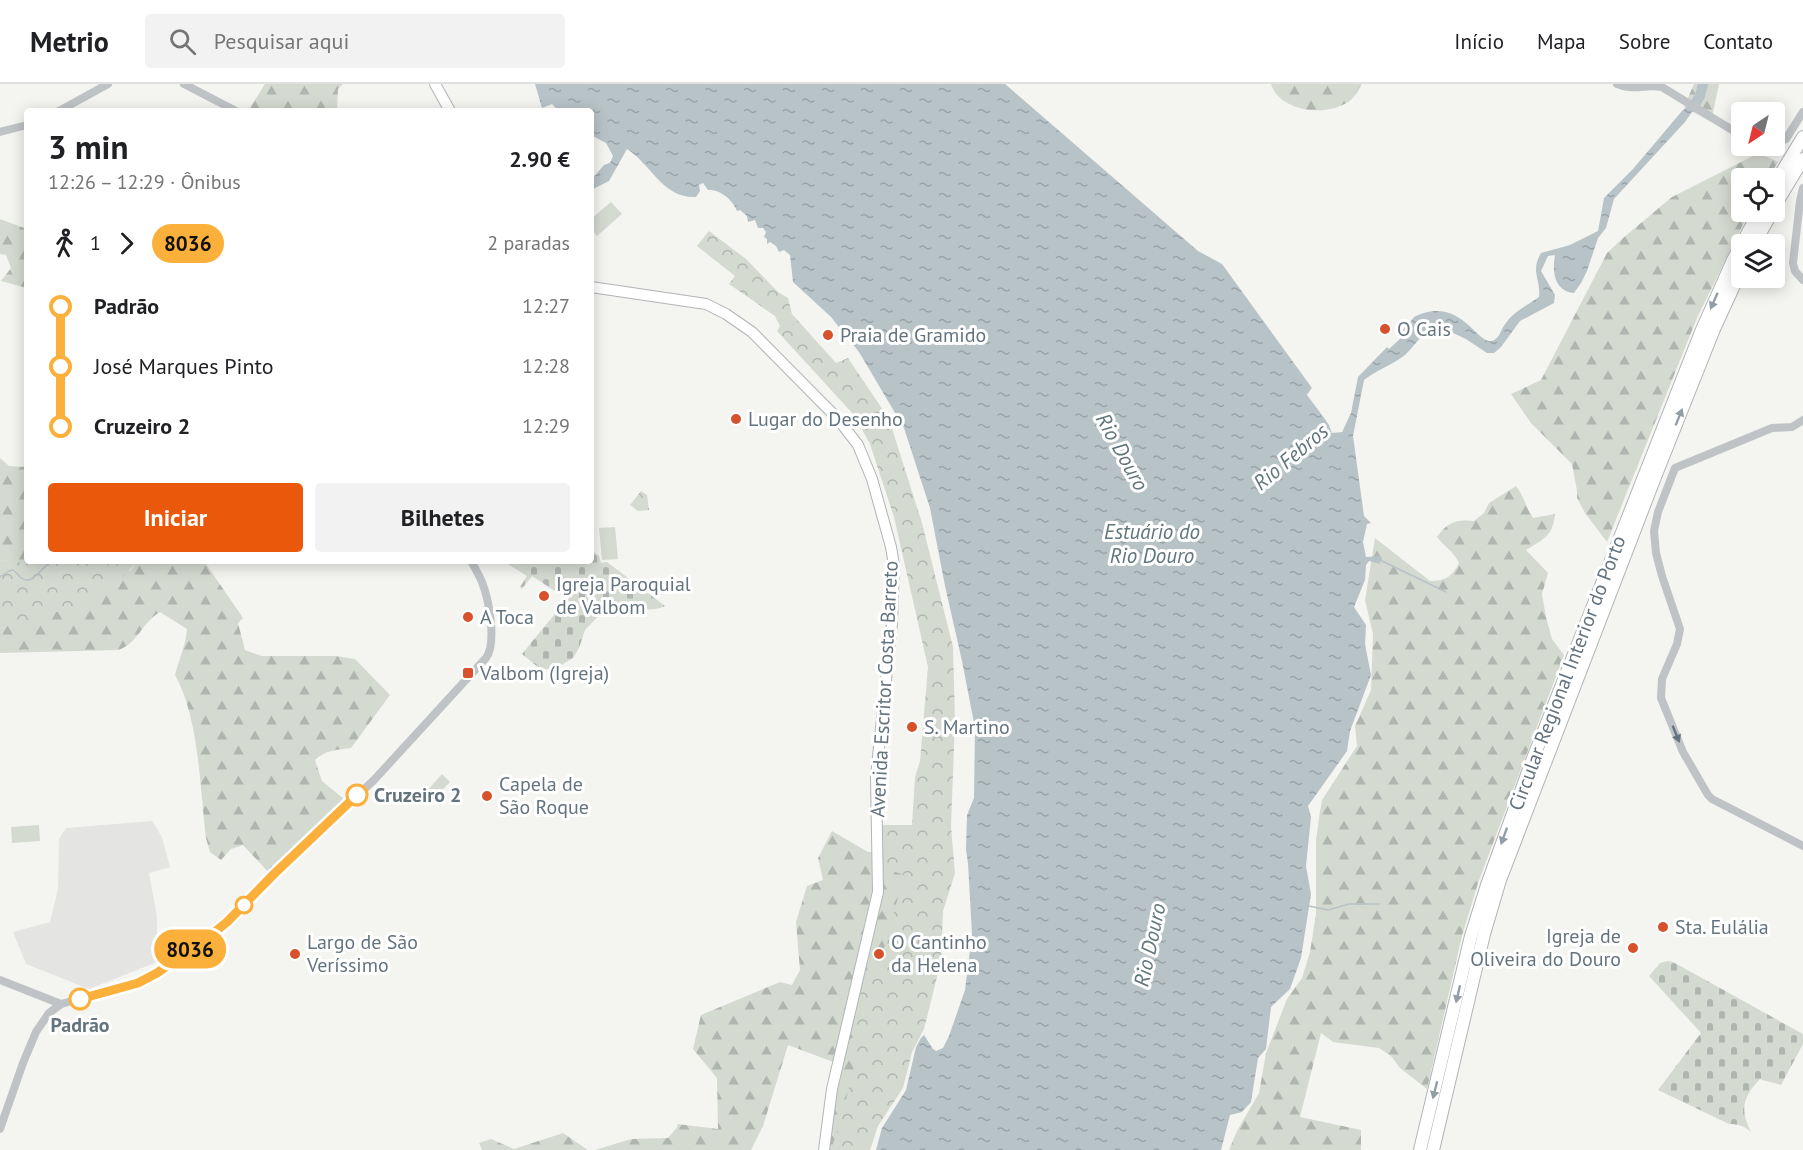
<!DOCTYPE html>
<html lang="pt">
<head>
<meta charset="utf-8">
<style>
  body { margin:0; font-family:"PT Sans",sans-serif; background:#f2f2f2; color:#202124; height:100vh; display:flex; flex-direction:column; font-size:22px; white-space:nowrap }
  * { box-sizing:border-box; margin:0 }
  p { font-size:20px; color:#757577 }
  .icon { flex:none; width:33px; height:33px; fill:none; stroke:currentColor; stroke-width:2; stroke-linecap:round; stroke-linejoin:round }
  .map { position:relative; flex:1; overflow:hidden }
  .details { position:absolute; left:24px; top:24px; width:570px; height:456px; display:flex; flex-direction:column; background:#fff; border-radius:6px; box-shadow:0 3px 15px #0003 }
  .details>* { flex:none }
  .badge { padding:0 12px; border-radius:20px; font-size:21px; line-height:39px }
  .needle { width:39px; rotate:215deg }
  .tools { position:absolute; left:1731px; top:18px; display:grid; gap:12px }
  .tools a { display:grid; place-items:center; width:54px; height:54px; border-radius:6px; background:#fff; box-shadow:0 3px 15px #0003; font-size:30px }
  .map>.badge { position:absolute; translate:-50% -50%; box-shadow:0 0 0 3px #fff }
  .legs { display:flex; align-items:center; gap:9px; height:66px; padding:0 24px; font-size:20px }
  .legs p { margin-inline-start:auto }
  .overview { display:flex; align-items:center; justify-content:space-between; height:102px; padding:0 24px }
  h1 { font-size:33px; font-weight:800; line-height:45px }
  .primary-button { display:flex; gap:12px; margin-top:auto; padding:12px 24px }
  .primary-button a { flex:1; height:69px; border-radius:6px; background:#ea580c; color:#fff; font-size:24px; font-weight:800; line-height:69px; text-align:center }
  .primary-button a+a { background:#f2f2f2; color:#202124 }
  ul { padding:0 24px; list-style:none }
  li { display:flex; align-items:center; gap:21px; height:60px; font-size:22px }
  li i { display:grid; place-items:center; width:9px; height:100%; margin:0 8px; background:currentColor }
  li i::after { content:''; width:15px; height:15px; margin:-8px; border:4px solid; border-radius:50%; background:#fff }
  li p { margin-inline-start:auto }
  li:first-child i { background:linear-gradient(#0000 50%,currentColor 0) }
  li:last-child i { background:linear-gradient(currentColor 50%,#0000 0) }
  header { display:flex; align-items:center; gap:36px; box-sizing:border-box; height:84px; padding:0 30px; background:#fff; border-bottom:2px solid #e0e0e0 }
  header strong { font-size:28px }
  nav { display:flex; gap:33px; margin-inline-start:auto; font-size:21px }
  .search { width:420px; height:54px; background:#f2f2f2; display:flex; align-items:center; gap:15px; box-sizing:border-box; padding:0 21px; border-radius:6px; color:#757577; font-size:22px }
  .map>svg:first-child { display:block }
  .built { fill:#e4e5e3 }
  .green { fill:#d5dad1 }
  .forest { fill:url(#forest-firs) }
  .cemetery { fill:url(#cemetery-stones) }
  .park { fill:url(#park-crowns) }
  .water { fill:url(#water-ripples) }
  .pier { fill:#f4f4f0 }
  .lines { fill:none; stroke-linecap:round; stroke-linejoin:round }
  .stream { stroke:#b8c3c7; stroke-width:1.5 }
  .river { stroke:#b8c3c7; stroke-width:10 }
  .major-casing { stroke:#b0b5b8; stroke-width:12 }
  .highway-casing { stroke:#b0b4b6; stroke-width:14 }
  .minor { stroke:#bfc3c6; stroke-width:8 }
  .major { stroke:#fff; stroke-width:10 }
  .highway { stroke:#fff; stroke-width:12 }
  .oneway { fill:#929ea5 }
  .oneway2 { fill:#64747f }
  .line-1-casing { stroke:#fff; stroke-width:14 }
  .line-1 { stroke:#fbb03b; stroke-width:9 }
  .poi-dot { fill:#d7512c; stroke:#fff; stroke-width:2 }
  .stop-1-dot { fill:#fff; stroke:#fbb03b; stroke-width:3 }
  .labels { text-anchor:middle; stroke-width:6; stroke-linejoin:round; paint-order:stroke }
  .poi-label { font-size:20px; fill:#64747f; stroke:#fff; text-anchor:start }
  .street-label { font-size:20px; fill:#64747f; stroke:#fff }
  .stop-label { font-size:20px; font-weight:bold; fill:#64747f; stroke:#fff; text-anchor:start }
  .water-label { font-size:21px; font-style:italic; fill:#60757c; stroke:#fff }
</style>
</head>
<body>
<header>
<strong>Metrio</strong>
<div class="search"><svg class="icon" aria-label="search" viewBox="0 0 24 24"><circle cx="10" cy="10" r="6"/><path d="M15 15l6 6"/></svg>Pesquisar aqui</div>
<nav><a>Início</a><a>Mapa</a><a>Sobre</a><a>Contato</a></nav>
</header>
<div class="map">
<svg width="1803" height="1066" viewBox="0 0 1803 1066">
  <defs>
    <pattern id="forest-firs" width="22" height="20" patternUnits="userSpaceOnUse" patternTransform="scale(1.5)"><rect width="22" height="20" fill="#d5dad1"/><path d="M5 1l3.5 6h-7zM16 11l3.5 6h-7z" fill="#b0b5af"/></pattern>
    <pattern id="cemetery-stones" width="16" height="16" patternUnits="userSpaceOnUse" patternTransform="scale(1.5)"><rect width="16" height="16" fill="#d5dad1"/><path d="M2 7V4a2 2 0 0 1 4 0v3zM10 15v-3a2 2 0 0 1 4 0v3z" fill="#b0b5af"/></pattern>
    <pattern id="park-crowns" width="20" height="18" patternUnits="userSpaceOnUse" patternTransform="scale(1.5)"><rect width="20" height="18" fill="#d5dad1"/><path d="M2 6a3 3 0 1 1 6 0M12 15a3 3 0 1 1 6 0" fill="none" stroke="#b0b5af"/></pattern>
    <pattern id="water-ripples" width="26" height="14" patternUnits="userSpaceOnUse" patternTransform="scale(1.5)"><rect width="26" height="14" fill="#b8c3c7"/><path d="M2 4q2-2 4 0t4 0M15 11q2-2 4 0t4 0" fill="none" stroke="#99a3a7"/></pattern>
  </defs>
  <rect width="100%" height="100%" fill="#f4f4f0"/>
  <polygon class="built" points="152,737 162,753 170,783 149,789 157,833 157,878 89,905 26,880 13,848 50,838 58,805 59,755 66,744"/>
  <g class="green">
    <polygon points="611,118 622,130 597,152 591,145 591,135"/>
    <polygon points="615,443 618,475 602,476 599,444"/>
    <polygon points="442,690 450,698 434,715 426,708"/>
    <polygon points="39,741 40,757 12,759 11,743"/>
  </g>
  <g class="forest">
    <polygon points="265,0 343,0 338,5 337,27 248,27"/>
    <path d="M1271 0H1362C1358 6 1354 15 1348 18 1326 33 1280 28 1271 0Z"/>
    <polygon points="1694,0 1719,0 1711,38 1684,23"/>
    <polygon points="1759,69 1778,78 1768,94 1742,94 1742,128 1749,128 1697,234 1607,458 1585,429 1577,414 1577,407 1572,380 1531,339 1511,310 1541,296 1607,169 1623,154 1672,113"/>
    <polygon points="0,135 27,145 27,204 1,197 11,184 6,171 0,170"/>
    <path d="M0 374 9 382 23 383 27 379V477H36C21 485 16 473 0 477Z"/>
    <path d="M1516 402C1524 412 1526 424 1533 434L1555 430C1553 452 1544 455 1526 466L1548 489 1542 510 1546 533 1552 555 1564 571 1478 799 1462 852 1427 1005 1400 984 1391 972 1379 964 1333 958 1321 949 1300 1033 1361 1046V1066H1229L1237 1047 1259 1009 1266 969 1287 915 1302 894 1310 868 1316 830V756L1320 727 1322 716 1357 662 1355 642 1371 606 1373 550 1365 516 1375 454 1430 497C1445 497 1452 493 1459 479 1454 468 1445 463 1437 453 1447 438 1457 435 1474 437L1484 429 1489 419Z"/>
    <path d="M137 477H204L243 534 238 539 245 566 262 572H336L355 575 390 611 351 664C337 666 325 666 315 676L322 697 345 716 271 791 243 761 231 765 221 776 210 768 206 754C200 705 199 633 175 591 179 575 186 561 187 545L160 528C141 539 138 560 118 566L0 569V545L131 486Z"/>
    <polygon points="832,747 868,768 924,771 864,1066 824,1066 836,979 788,961 763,1042 751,1066 595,1066 631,1055 668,1054 678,1042 677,1040 718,1045 717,994 693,965 701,931 780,898 792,901 800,886 796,838 807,802 823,796 818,774"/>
    <polygon points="563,1049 588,1066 482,1066 479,1059 491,1055 514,1065"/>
  </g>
  <g class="cemetery">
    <path d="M591 465 599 472 601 479 607 478 665 522C649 530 633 521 617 526L615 523 610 528 612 518 585 546 579 564 573 574 553 586 539 584 522 570 567 515 532 492 522 505 520 503 527 492 503 477H591Z"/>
    <path d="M1668 877 1673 878 1803 950V960L1781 1001C1773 998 1767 998 1760 995 1742 1014 1740 1026 1751 1048 1744 1042 1739 1040 1729 1040L1658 1006 1701 949 1649 892 1660 879Z"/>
  </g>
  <g class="park">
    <polygon points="709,147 746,175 778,208 788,214 792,230 836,279 848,274 889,335 922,439 953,563 955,636 951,743 955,789 943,827 941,877 924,945 912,968 903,1004 878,1042 870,1066 831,1066 842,1032 857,971 848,968 869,869 882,871 904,791 884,784 881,741 912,741 915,693 920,677 928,583 894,433 870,360 854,331 777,247 780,242 775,232 729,200 735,192 697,162"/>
    <polygon points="641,407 647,411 649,426 638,427 630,421"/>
    <path d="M12 475C21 480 26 482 35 477H137C124 494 103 512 82 520 55 531 26 532 0 545V477Z"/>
  </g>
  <path class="water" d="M535 0H1005L1198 167 1222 180 1312 304 1307 311C1318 322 1325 336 1334 348H1342L1351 329 1358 293 1387 263 1389 265 1401 254 1400 252 1404 248 1403 246C1405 241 1411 238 1414 233 1460 210 1477 261 1492 257 1500 255 1501 244 1506 239 1514 227 1528 221 1539 213 1541 194 1530 189 1541 169L1570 161 1598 147 1604 114 1633 85 1682 27 1700 12 1692 28 1685 38 1614 115 1606 144 1598 154 1587 187 1581 199 1574 209C1554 207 1552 187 1555 171L1548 172 1541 187 1555 211 1554 219 1520 237 1501 263 1494 269H1487L1466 255 1436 241C1424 246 1415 262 1405 271 1392 281 1377 286 1364 296L1353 352 1364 432 1371 439 1367 440 1363 458 1366 473 1381 472 1380 480 1369 477 1366 481 1365 496 1354 523 1366 541 1365 560 1371 591 1350 647 1347 667 1308 722 1311 733 1306 782 1311 810 1301 874 1290 905 1271 923 1266 965 1258 974 1251 1018 1242 1028 1230 1031 1221 1066H876L882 1044 906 1006 916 963 921 954 924 951 933 965 936 967 943 964 949 952 965 906 972 850 968 779 966 766 967 731 974 714 975 644 962 577 945 502 930 424 904 344 859 268 831 233 793 198 790 171 784 166 779 168 776 162 770 158 767 160V155L764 153 766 148 763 144H758L755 136 748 138 747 132 740 126 737 127C733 116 720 105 708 106L703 99 699 101 700 107 696 113C663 115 651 80 627 65L609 97 591 106V96L604 81 610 79 613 72 606 59 591 51V27H559L552 20 542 24Z"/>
  <polygon class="pier" points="1312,304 1315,306 1311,310 1330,337 1333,345 1340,345 1349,322 1352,324 1342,348 1332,349 1328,339 1307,311"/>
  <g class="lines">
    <g class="stream">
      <polyline points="1380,476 1446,508"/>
      <path d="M0 493 9 487 13 486C16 488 18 491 20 493 32 504 41 483 52 477"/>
      <polyline points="1309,822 1328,826 1349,820 1379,820"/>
    </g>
    <polyline class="river" points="1693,23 1700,12 1703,0"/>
    <defs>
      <g id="major">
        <polyline points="435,0 450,27"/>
        <polyline points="591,203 706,220 726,230 752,248 838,335 858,361 872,395 891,463 894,481 892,539 876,692 878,808 832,1005 824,1066"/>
      </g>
      <g id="highway">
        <polyline points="1774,101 1803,53"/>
        <polyline points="1774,123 1803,75"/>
        <polyline points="1754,160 1772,128"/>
        <polyline points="1420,1066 1471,852 1487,801 1532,677 1701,248 1733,176 1759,128"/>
        <polyline points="1433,1066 1484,850 1500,796 1655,393 1714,245 1742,184"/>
      </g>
    </defs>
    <use href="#major" class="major-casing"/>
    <use href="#highway" class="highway-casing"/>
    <g class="minor">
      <polyline points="184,0 236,27"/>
      <path d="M1617 0C1633 7 1647 0 1662 3L1742 52"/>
      <polyline points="59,27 108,0"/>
      <polyline points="0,48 27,41"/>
      <polyline points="1774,61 1786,55 1803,28"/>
      <polyline points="1761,62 1774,62"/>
      <polyline points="1803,104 1800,117 1793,179 1795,187 1803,196"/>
      <polyline points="1803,336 1792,343 1772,344 1675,384 1658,428 1654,447 1656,469 1662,492 1680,545 1677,560 1662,595 1661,614 1683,668 1708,711 1712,715 1803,762"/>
      <polyline points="0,896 61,920"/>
      <path d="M0 1045 23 979 36 948 49 929 61 920 138 899 157 889 227 838 274 790 374 696 486 574C497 559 489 516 482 498 479 491 475 484 471 477"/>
    </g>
    <use href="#major" class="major"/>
    <use href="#highway" class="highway"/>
  </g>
  <defs><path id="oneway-solid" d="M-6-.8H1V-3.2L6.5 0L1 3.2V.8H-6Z" transform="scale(1.5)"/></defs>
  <g class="oneway">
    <use href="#oneway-solid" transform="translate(1714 217) rotate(114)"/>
    <use href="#oneway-solid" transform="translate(1679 333) rotate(-68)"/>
    <use href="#oneway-solid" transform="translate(1504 752) rotate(110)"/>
    <use href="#oneway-solid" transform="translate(1458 910) rotate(103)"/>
    <use href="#oneway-solid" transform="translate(1435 1006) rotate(104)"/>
  </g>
  <use class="oneway2" href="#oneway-solid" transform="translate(1676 650) rotate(68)"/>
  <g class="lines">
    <defs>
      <polyline id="line-1" points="80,915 138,899 157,889 211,851 227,838 274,790 357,711"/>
    </defs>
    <use href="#line-1" class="line-1-casing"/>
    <use href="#line-1" class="line-1"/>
  </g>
  <g class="poi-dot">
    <circle cx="1385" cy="245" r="6"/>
    <circle cx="828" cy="251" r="6"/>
    <circle cx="736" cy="335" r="6"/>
    <circle cx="544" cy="512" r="6"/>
    <circle cx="468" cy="533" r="6"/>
    <rect x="462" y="583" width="12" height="12" rx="3"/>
    <circle cx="912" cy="643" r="6"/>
    <circle cx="487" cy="712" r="6"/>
    <circle cx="1663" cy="843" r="6"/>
    <circle cx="1633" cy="864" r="6"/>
    <circle cx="295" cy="870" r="6"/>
    <circle cx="879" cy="870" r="6"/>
  </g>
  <g class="stop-1-dot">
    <circle cx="357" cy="711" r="10"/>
    <circle cx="244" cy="821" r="8"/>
    <circle cx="80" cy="915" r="10"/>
  </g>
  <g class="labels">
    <g class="poi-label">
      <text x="1397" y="252">O Cais</text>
      <text x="840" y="258">Praia de Gramido</text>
      <text x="748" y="342">Lugar do Desenho</text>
      <text x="556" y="507">Igreja Paroquial<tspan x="556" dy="23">de Valbom</tspan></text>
      <text x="480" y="540">A Toca</text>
      <text x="480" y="596">Valbom (Igreja)</text>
      <text x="924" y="650">S. Martino</text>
      <text x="499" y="707">Capela de<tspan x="499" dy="23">São Roque</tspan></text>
      <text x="1675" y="850">Sta. Eulália</text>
      <text x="1621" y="859" text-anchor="end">Igreja de<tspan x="1621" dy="23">Oliveira do Douro</tspan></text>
      <text x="307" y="865">Largo de São<tspan x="307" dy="23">Veríssimo</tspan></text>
      <text x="891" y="865">O Cantinho<tspan x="891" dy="23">da Helena</tspan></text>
    </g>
    <g class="street-label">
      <text transform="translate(1567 589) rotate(-69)" y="7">Circular Regional Interior do Porto</text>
      <text transform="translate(884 605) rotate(-87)" y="7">Avenida Escritor Costa Barreto</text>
    </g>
    <g class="stop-label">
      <text x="374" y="718">Cruzeiro 2</text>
      <text x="80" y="948" text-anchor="middle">Padrão</text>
    </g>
    <g class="water-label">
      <text transform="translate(1122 368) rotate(61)" y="7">Rio Douro</text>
      <text transform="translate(1291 373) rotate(-40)" y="7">Rio Febros</text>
      <text x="1152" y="455">Estuário do<tspan x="1152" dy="24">Rio Douro</tspan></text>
      <text transform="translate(1150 861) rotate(-78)" y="7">Rio Douro</text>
    </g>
  </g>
</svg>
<div class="tools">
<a><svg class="needle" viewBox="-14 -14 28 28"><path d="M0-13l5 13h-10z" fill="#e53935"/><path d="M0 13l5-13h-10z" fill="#757577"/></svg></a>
<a><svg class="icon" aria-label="locate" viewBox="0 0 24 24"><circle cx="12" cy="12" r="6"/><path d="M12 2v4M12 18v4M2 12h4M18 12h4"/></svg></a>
<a><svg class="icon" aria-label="layers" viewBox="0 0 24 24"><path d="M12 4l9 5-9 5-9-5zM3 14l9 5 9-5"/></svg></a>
</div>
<b class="badge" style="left:190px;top:865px;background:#fbb03b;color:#111">8036</b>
<section class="details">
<div class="overview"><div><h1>3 min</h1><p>12:26 – 12:29 · Ônibus</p></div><b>2.90 €</b></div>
<div class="legs"><svg class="icon" aria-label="walk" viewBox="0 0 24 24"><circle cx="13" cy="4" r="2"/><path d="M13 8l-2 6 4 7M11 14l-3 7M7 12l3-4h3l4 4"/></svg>1<svg class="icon" aria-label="forward" viewBox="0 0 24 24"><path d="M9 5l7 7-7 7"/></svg><b class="badge" style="background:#fbb03b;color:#111">8036</b><p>2 paradas</p></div>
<ul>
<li><i style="color:#fbb03b"></i><b>Padrão</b><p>12:27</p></li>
<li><i style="color:#fbb03b"></i><span>José Marques Pinto</span><p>12:28</p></li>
<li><i style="color:#fbb03b"></i><b>Cruzeiro 2</b><p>12:29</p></li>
</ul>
<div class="primary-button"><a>Iniciar</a><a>Bilhetes</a></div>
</section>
</div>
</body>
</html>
